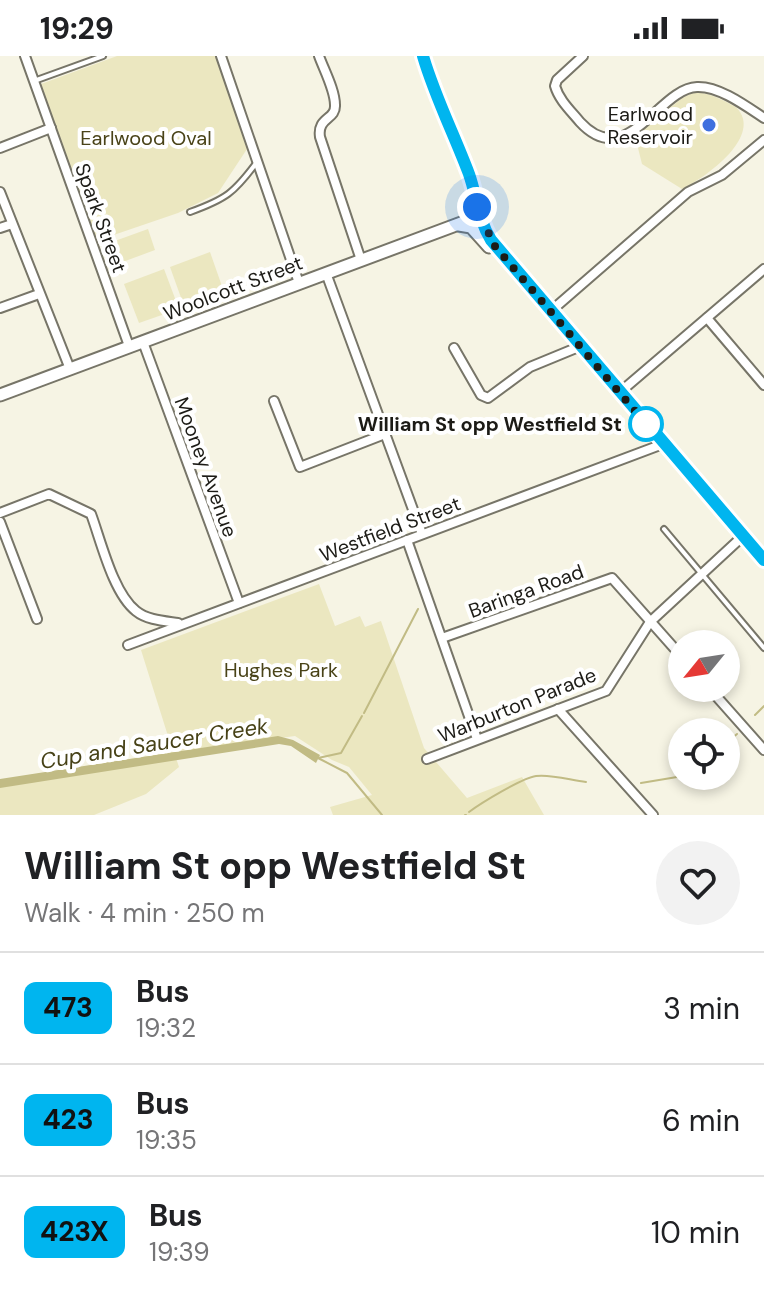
<!DOCTYPE html>
<html lang="en">
<head>
<meta charset="utf-8">
<style>
  body { margin:0; font-family:"DM Sans",sans-serif; background:#f2f2f2; color:#202124; height:100vh; display:flex; flex-direction:column; font-size:30px; white-space:nowrap }
  * { box-sizing:border-box; margin:0 }
  p { font-size:26px; color:#757577 }
  .icon { flex:none; width:44px; height:44px; fill:none; stroke:currentColor; stroke-width:2; stroke-linecap:round; stroke-linejoin:round }
  .map { position:relative; height:759px; overflow:hidden }
  .panel { display:flex; flex-direction:column; background:#fff; flex:1 }
  .panel>* { flex:none }
  .badge { padding:0 16px; border-radius:12px; font-size:28px; line-height:52px }
  .needle { width:52px; rotate:240deg }
  .controls { position:absolute; left:668px; top:574px; display:grid; gap:16px }
  .controls a { display:grid; place-items:center; width:72px; height:72px; border-radius:50%; background:#fff; box-shadow:0 4px 12px #0003; font-size:40px }
  .you { position:absolute; width:40px; height:40px; margin:-20px; border:6px solid #fff; border-radius:50%; background:#1a73e8; box-shadow:0 0 0 12px #1a73e833 }
  .map>.badge { position:absolute; translate:-50% -50%; box-shadow:0 0 0 4px #fff }
  .round { display:grid; place-items:center; flex:none; width:84px; height:84px; border-radius:42px; background:#f2f2f2 }
  .headline { display:flex; align-items:center; justify-content:space-between; height:136px; padding:0 24px }
  h1 { font-size:38px; font-weight:700; line-height:60px }
  ul { padding:0; list-style:none }
  li { display:flex; align-items:center; gap:24px; height:112px; padding:0 24px; border-top:2px solid #e0e0e0 }
  li div { flex:1 }
  li b { display:block; font-size:30px }
  li em { font-style:normal }
  li .badge { min-width:88px; font-weight:700; text-align:center }
  .status { display:flex; justify-content:space-between; align-items:center; height:56px; padding:0 40px; background:#fff; direction:ltr }
  .status svg { height:22px; fill:currentColor }
  .map>svg:first-child { display:block }
  .green { fill:#ebe7c0 }
  .water { fill:#c1bb84 }
  .lines { fill:none; stroke-linecap:round; stroke-linejoin:round }
  .stream { stroke:#c1bb84; stroke-width:2 }
  .lane-casing { stroke:#777568; stroke-width:8 }
  .street-casing { stroke:#777568; stroke-width:12 }
  .secondary-casing { stroke:#777568; stroke-width:15 }
  .lane { stroke:#fff; stroke-width:4 }
  .street { stroke:#fff; stroke-width:8 }
  .secondary { stroke:#fff; stroke-width:11 }
  .line-casing { stroke:#fff; stroke-width:18 }
  .line { stroke:#00b5ef; stroke-width:12 }
  .walk { stroke:#1c1b16; stroke-width:8; stroke-dasharray:0 14.4 }
  .poi-dot { fill:#3e6fdf; stroke:#fff; stroke-width:3 }
  .stop-dot { fill:#fff; stroke:#00b5ef; stroke-width:4 }
  .labels { text-anchor:middle; stroke-width:8; stroke-linejoin:round; paint-order:stroke }
  .poi-label { font-size:20px; fill:#1c1b16; stroke:#fff; text-anchor:end }
  .park-label { font-size:20px; fill:#494318; stroke:#fff }
  .street-label { font-size:20px; fill:#1c1b16; stroke:#fff }
  .stop-label { font-size:20px; font-weight:bold; fill:#1c1b16; stroke:#fff; text-anchor:end }
  .water-label { font-size:22px; font-style:italic; fill:#474217; stroke:#fff }
</style>
</head>
<body>
<div class="status"><b>19:29</b><svg viewBox="0 0 49 12"><path d="M0 12V9h3v3zM5 12V6h3v6zM10 12V3h3v9zM15 12V0h3v12zM26 1h20v11H26zM47 4h2v5h-2z"/></svg></div>
<div class="map">
<svg width="764" height="759" viewBox="0 0 764 759">
  <rect width="100%" height="100%" fill="#f6f4e4"/>
  <g class="green">
    <polygon points="117,0 216,0 247,93 218,137 178,157 96,185 41,28"/>
    <path d="M695 36C710 37 723 44 736 51 764 79 708 120 682 133L642 108 635 80 682 42Z"/>
    <polygon points="148,173 155,194 120,207 112,186"/>
    <polygon points="210,196 224,236 184,250 170,211"/>
    <polygon points="164,213 179,253 139,267 124,228"/>
    <polygon points="319,528 335,570 360,560 365,571 381,565 424,692 467,742 522,721 544,759 333,759 330,751 372,739 349,711 332,704 295,680 174,696 179,711 146,738 94,759 0,759 0,724 173,696 141,594"/>
  </g>
  <polygon class="water" points="278,680 293,684 320,699 316,707 291,690 279,688 0,732 0,723"/>
  <g class="lines">
    <g class="stream">
      <polyline points="364,657 418,553"/>
      <polyline points="755,659 764,650"/>
      <polyline points="726,687 737,678"/>
      <polyline points="318,702 347,717 382,759"/>
      <polyline points="318,702 341,697 362,660"/>
      <polyline points="641,727 683,720"/>
      <path d="M469 756C481 747 522 722 536 720 551 718 570 724 586 726"/>
      <polyline points="465,759 466,759"/>
    </g>
    <defs>
      <g id="lane">
        <polyline points="34,25 103,0"/>
        <path d="M190 156C226 143 234 137 257 106"/>
        <polyline points="664,473 764,592"/>
      </g>
      <g id="street">
        <polyline points="25,0 129,290"/>
        <polyline points="221,0 299,227"/>
        <path d="M319 0C324 14 335 34 335 49 336 64 317 61 320 81L361 204"/>
        <path d="M583 0 557 24 555 30C559 44 571 55 580 66 627 117 659 32 697 31 719 30 746 50 764 62"/>
        <polyline points="0,92 51,72"/>
        <polyline points="0,136 70,313"/>
        <polyline points="0,172 12,168"/>
        <polyline points="326,217 422,478"/>
        <polyline points="0,252 39,238"/>
        <polyline points="551,255 688,136 722,119 764,84"/>
        <polyline points="707,262 764,329"/>
        <polyline points="143,286 239,547"/>
        <polyline points="454,292 481,339 488,342 530,311 581,290"/>
        <polyline points="619,337 764,213"/>
        <polyline points="274,345 300,411 385,378"/>
        <path d="M0 457 49 438 91 458C101 485 113 537 136 555 147 564 164 565 178 567"/>
        <polyline points="0,466 37,563"/>
        <polyline points="407,484 477,683"/>
        <polyline points="442,582 612,522 682,601"/>
        <polyline points="128,589 663,388"/>
        <polyline points="709,632 764,694"/>
        <polyline points="558,653 653,759"/>
        <polyline points="427,703 606,635 650,566 743,480"/>
      </g>
      <g id="secondary">
        <path d="M423 0C435 41 454 78 469 118 478 141 478 163 491 184L764 504"/>
        <polyline points="459,169 471,171 489,191"/>
        <polyline points="0,339 480,160"/>
      </g>
    </defs>
    <use href="#lane" class="lane-casing"/>
    <use href="#street" class="street-casing"/>
    <use href="#secondary" class="secondary-casing"/>
    <use href="#lane" class="lane"/>
    <use href="#street" class="street"/>
    <use href="#secondary" class="secondary"/>
  </g>
  <g class="lines">
    <defs>
      <path id="line" d="M423 0C435 41 454 78 469 118 477 141 478 163 491 184L764 504"/>
    </defs>
    <use href="#line" class="line-casing"/>
    <use href="#line" class="line"/>
    <polyline class="walk" points="477,151 494,189 646,368"/>
  </g>
  <circle class="poi-dot" cx="709" cy="69" r="8"/>
  <circle class="stop-dot" cx="646" cy="368" r="16"/>
  <g class="labels">
    <g class="poi-label">
      <text x="693" y="65">Earlwood<tspan x="693" dy="23">Reservoir</tspan></text>
    </g>
    <g class="park-label">
      <text x="146" y="89">Earlwood Oval</text>
      <text x="281" y="621">Hughes Park</text>
    </g>
    <g class="street-label">
      <text transform="translate(101 162) rotate(70)" y="7">Spark Street</text>
      <text transform="translate(233 232) rotate(-21)" y="7">Woolcott Street</text>
      <text transform="translate(206 411) rotate(70)" y="7">Mooney Avenue</text>
      <text transform="translate(390 473) rotate(-21)" y="7">Westfield Street</text>
      <text transform="translate(526 535) rotate(-20)" y="7">Baringa Road</text>
      <text transform="translate(517 649) rotate(-22)" y="7">Warburton Parade</text>
    </g>
    <g class="stop-label">
      <text x="622" y="375">William St opp Westfield St</text>
    </g>
    <g class="water-label">
      <text transform="translate(154 687) rotate(-9)" y="8">Cup and Saucer Creek</text>
    </g>
  </g>
</svg>
<div class="controls">
<a><svg class="needle" viewBox="-14 -14 28 28"><path d="M0-13l5 13h-10z" fill="#e53935"/><path d="M0 13l5-13h-10z" fill="#757577"/></svg></a>
<a><svg class="icon" aria-label="locate" viewBox="0 0 24 24"><circle cx="12" cy="12" r="6"/><path d="M12 2v4M12 18v4M2 12h4M18 12h4"/></svg></a>
</div>
<div class="you" style="left:477px;top:151px"></div>
</div>
<section class="panel">
<div class="headline"><div><h1>William St opp Westfield St</h1><p>Walk · 4 min · 250 m</p></div><a class="round"><svg class="icon" aria-label="heart" viewBox="0 0 24 24"><path d="M12 20l-8-8c-3-5 5-10 8-4 3-6 11-1 8 4z"/></svg></a></div>
<ul>
<li><span class="badge" style="background:#00b5ef;color:#111">473</span><div><b>Bus</b><p>19:32</p></div><em>3 min</em></li>
<li><span class="badge" style="background:#00b5ef;color:#111">423</span><div><b>Bus</b><p>19:35</p></div><em>6 min</em></li>
<li><span class="badge" style="background:#00b5ef;color:#111">423X</span><div><b>Bus</b><p>19:39</p></div><em>10 min</em></li>
</ul>
</section>
</body>
</html>
